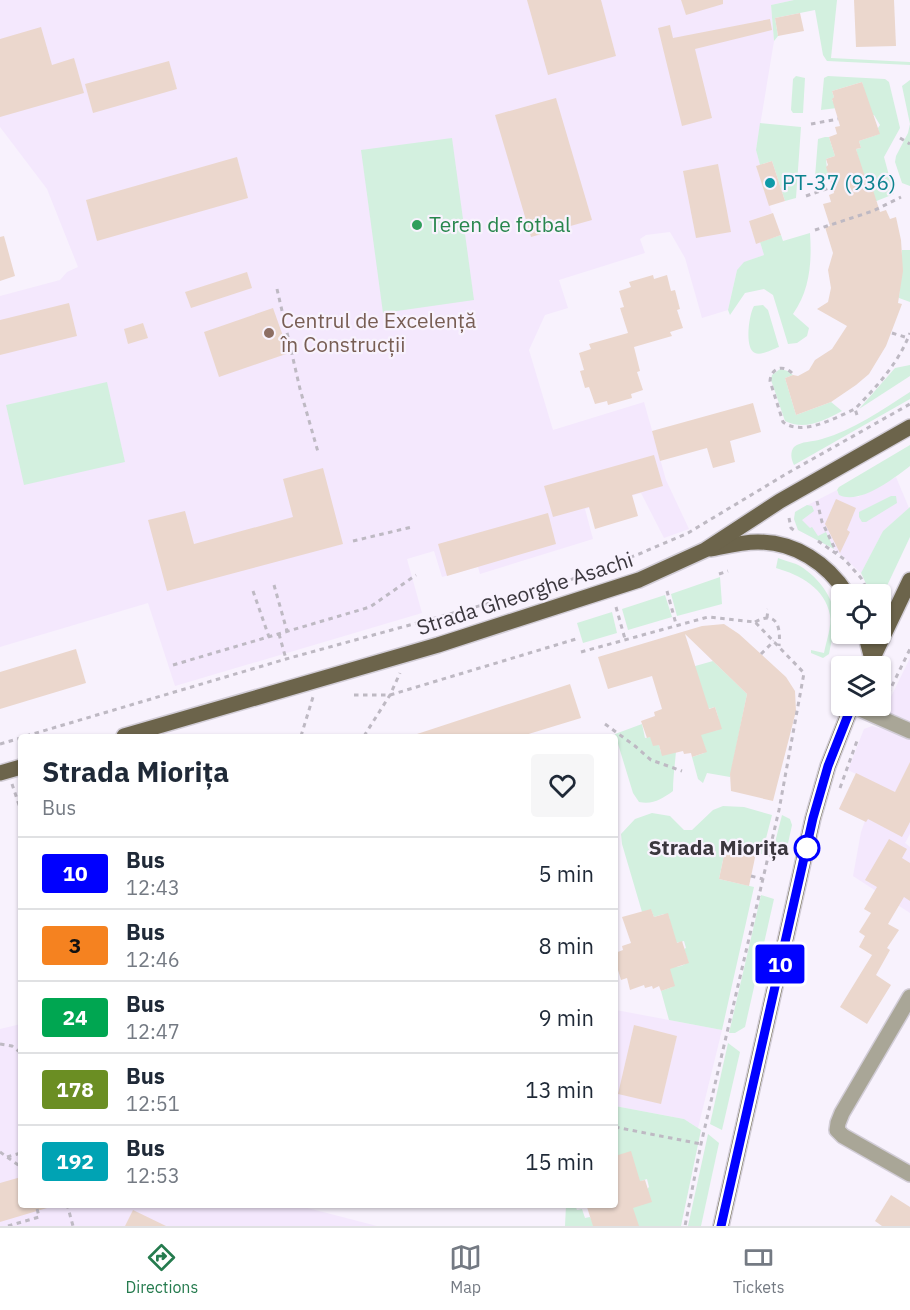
<!DOCTYPE html>
<html lang="en">
<head>
<meta charset="utf-8">
<style>
  body { margin:0; font-family:"IBM Plex Sans",sans-serif; background:#f6f6f7; color:#1f2937; height:100vh; display:flex; flex-direction:column; font-size:22px; white-space:nowrap }
  * { box-sizing:border-box; margin:0 }
  p { font-size:20px; color:#747a83 }
  .icon { flex:none; width:33px; height:33px; fill:none; stroke:currentColor; stroke-width:2; stroke-linecap:round; stroke-linejoin:round }
  .map { position:relative; flex:1; overflow:hidden }
  .sheet { position:absolute; left:18px; top:734px; width:600px; height:474px; display:flex; flex-direction:column; background:#fff; border-radius:6px; box-shadow:0 2px 4px #0004 }
  .sheet>* { flex:none }
  .badge { padding:0 12px; border-radius:4px; font-size:21px; line-height:39px }
  .controls { position:absolute; left:831px; top:584px; display:grid; gap:12px }
  .controls a { display:grid; place-items:center; width:60px; height:60px; border-radius:6px; background:#fff; box-shadow:0 2px 4px #0004; font-size:30px }
  .map>.badge { position:absolute; translate:-50% -50%; box-shadow:0 0 0 3px #fff }
  .round { display:grid; place-items:center; flex:none; width:63px; height:63px; border-radius:6px; background:#f6f6f7 }
  .head { display:flex; align-items:center; justify-content:space-between; height:102px; padding:0 24px }
  h1 { font-size:28px; font-weight:700; line-height:45px }
  ul { padding:0; list-style:none }
  li { display:flex; align-items:center; gap:18px; height:72px; padding:0 24px; border-top:2px solid #e0e1e3 }
  li div { flex:1 }
  li b { display:block; font-size:22px }
  li em { font-style:normal }
  li .badge { min-width:66px; font-weight:700; text-align:center }
  .tab-bar { display:flex; justify-content:space-around; align-items:center; height:84px; border-top:2px solid #e0e1e3; background:#fff; font-size:16px; color:#747a83 }
  .tab-bar a { display:grid; justify-items:center; gap:3px }
  .tab-bar .on { color:#257b4e }
  .map>svg:first-child { display:block }
  .built { fill:#f4e8fd }
  .green { fill:#d3f0df }
  .building { fill:#ebd7cd }
  .lines { fill:none; stroke-linecap:round; stroke-linejoin:round }
  .minor-casing { stroke:#d2cdd7; stroke-width:18 }
  .primary-casing { stroke:#d2cdd7; stroke-width:18 }
  .path { stroke:#beb9c3; stroke-width:3; stroke-dasharray:4.5 4.5; stroke-linecap:butt }
  .minor { stroke:#a9a697; stroke-width:15 }
  .primary { stroke:#6c644b; stroke-width:15 }
  .line-casing { stroke:#fff; stroke-width:14 }
  .line { stroke:#00f; stroke-width:9 }
  .culture-dot { fill:#0f9aa8; stroke:#f8f2fd; stroke-width:2 }
  .leisure-dot { fill:#2e9e5b; stroke:#f8f2fd; stroke-width:2 }
  .education-dot { fill:#8d6e63; stroke:#f8f2fd; stroke-width:2 }
  .stop-dot { fill:#fff; stroke:#00f; stroke-width:3 }
  .labels { text-anchor:middle; stroke-width:4.5; stroke-linejoin:round; paint-order:stroke }
  .culture-label { font-size:21px; fill:#0d838f; stroke:#f8f2fd; text-anchor:start }
  .leisure-label { font-size:21px; fill:#27864d; stroke:#f8f2fd; text-anchor:start }
  .education-label { font-size:21px; fill:#785e54; stroke:#f8f2fd; text-anchor:start }
  .street-label { font-size:21px; fill:#3b373e; stroke:#f8f2fd }
  .stop-label { font-size:21px; font-weight:bold; fill:#3b373e; stroke:#f8f2fd; text-anchor:end }
</style>
</head>
<body>
<div class="map">
<svg width="910" height="1226" viewBox="0 0 910 1226">
  <rect width="100%" height="100%" fill="#f8f2fd"/>
  <g class="built">
    <polygon points="0,0 794,0 771,5 774,41 756,150 760,165 756,166 772,213 749,221 756,243 760,242 764,255 745,262 737,270 728,310 702,318 685,258 670,232 646,235 640,239 645,253 559,280 568,308 545,315 529,350 553,430 644,402 666,480 689,529 664,538 641,493 585,509 593,539 480,574 478,567 442,577 434,551 407,559 422,613 175,686 148,603 0,647 0,296 60,280 67,272 78,267 47,189 0,127"/>
    <polygon points="896,477 909,508 883,531 861,573 834,549 798,530 794,519 796,511 837,490 837,492 858,497"/>
    <polygon points="910,658 910,721 884,711"/>
    <polygon points="872,726 895,732 910,738 910,834 905,843 910,847 910,913 853,876 861,832 865,821 839,809 856,774 848,770 864,729"/>
    <polygon points="616,1010 722,1030 698,1128 684,1119 615,1106"/>
    <polygon points="21,1024 21,1204 296,1205 377,1226 0,1226 0,1029"/>
  </g>
  <g class="green">
    <polygon points="794,0 837,0 831,58 910,62 910,65 827,61 823,55 815,10 775,18 778,36 774,41 771,5"/>
    <polygon points="796,76 805,78 803,113 793,113 791,110 793,79"/>
    <polygon points="828,76 885,79 889,82 900,128 884,157 894,194 874,202 873,190 870,189 868,183 865,184 856,149 861,148 859,141 879,134 878,128 880,125 874,115 871,116 862,82 832,91 834,97 832,100 837,108 821,110 824,78"/>
    <polygon points="910,80 910,186 902,183 895,162 896,156 908,133 910,124 902,86"/>
    <polygon points="760,123 801,127 796,198 785,201 772,161 760,165 756,150"/>
    <polygon points="825,137 829,137 835,156 826,159 827,170 830,171 831,175 815,177 818,139"/>
    <polygon points="452,138 474,300 383,313 361,150"/>
    <path d="M810 233C812 262 810 290 793 314L809 328 807 336 797 343 788 344 773 295 764 289 745 293 730 315 728 310 737 270 744 262 764 255 760 242 781 235 783 241Z"/>
    <polygon points="902,250 910,250 910,302 899,298"/>
    <path d="M763 305 768 310 779 347C773 349 761 356 755 353 744 349 749 314 754 306Z"/>
    <polygon points="910,365 910,376 859,409 895,368"/>
    <path d="M780 369 788 371 793 375 785 378 796 415 831 402 842 411C825 420 805 431 785 421L771 380 772 375Z"/>
    <polygon points="107,382 125,462 24,485 6,405"/>
    <path d="M910 392V399L794 465C791 459 790 452 794 447 801 441 813 442 822 439 853 430 882 410 910 392Z"/>
    <path d="M910 445V466C893 479 860 505 839 495L837 490 839 487Z"/>
    <polygon points="891,496 896,496 897,503 866,522 862,522 859,517 859,512"/>
    <polygon points="807,505 812,506 814,511 802,520 810,528 812,527 818,536 826,532 834,549 798,530 794,519 795,512"/>
    <polygon points="910,507 910,537 885,590 869,590 861,573 883,531"/>
    <path d="M778 558C783 560 790 562 796 564 815 573 836 598 835 621 834 632 831 643 829 654L823 658 811 653V650L824 653C826 642 832 626 830 615 825 588 800 575 776 568Z"/>
    <polygon points="720,577 722,604 677,616 671,594"/>
    <polygon points="665,595 672,617 628,630 622,609"/>
    <polygon points="612,612 617,633 583,643 577,623"/>
    <path d="M713 661 747 694 730 777 707 773 703 783 698 779 692 757 704 753 706 750 699 733 718 730C721 724 717 713 715 707L704 710 681 670Z"/>
    <path d="M642 724 645 738 650 737 659 745 661 752 676 751C675 764 673 778 673 791 662 799 653 805 639 802L633 793 615 734Z"/>
    <path d="M723 806 744 807 772 815 762 854 726 846 719 879 754 887 722 1030 669 1020 661 991 672 987 674 984 667 967C674 967 683 968 688 961L684 949 686 948 684 941 672 944 669 916 664 914 654 917 651 910 642 912 622 844 621 834 635 819 652 813 670 816 684 830H692L713 810Z"/>
    <polygon points="782,815 790,819 792,825 785,857 772,854"/>
    <polygon points="761,895 774,899 745,1027 735,1033 729,1033"/>
    <polygon points="728,1043 740,1052 722,1130 710,1124"/>
    <polygon points="615,1106 684,1119 701,1130 681,1226 634,1226 631,1206 649,1187 647,1179 635,1183 617,1156 615,1149"/>
    <polygon points="708,1134 719,1143 701,1226 688,1226"/>
    <polygon points="566,1205 575,1205 577,1210 582,1209 585,1218 590,1217 595,1226 565,1226"/>
  </g>
  <g class="building">
    <polygon points="527,0 601,0 616,56 548,75"/>
    <polygon points="681,0 723,0 723,4 686,15"/>
    <polygon points="854,0 894,0 896,46 856,47"/>
    <polygon points="800,13 804,31 778,36 775,18"/>
    <polygon points="770,19 772,30 695,49 712,118 682,126 658,28 670,25 673,38"/>
    <polygon points="41,27 52,65 74,58 84,93 0,117 0,39"/>
    <polygon points="169,61 177,89 93,113 85,84"/>
    <polygon points="862,82 880,134 859,141 861,148 856,149 867,183 870,189 873,190 880,212 886,210 890,219 896,217 901,240 903,271 898,303 902,304 886,346 869,374 856,385 831,402 796,415 785,378 793,375 798,376 809,370 815,360 832,349 847,326 817,309 828,302 831,288 828,270 833,253 825,227 830,226 823,204 831,202 829,195 834,193 826,167 828,165 826,159 835,156 829,137 837,134 835,127 840,126 832,99 834,97 832,91"/>
    <polygon points="556,98 592,220 531,237 495,115"/>
    <polygon points="237,157 248,198 97,241 86,200"/>
    <polygon points="772,161 785,201 769,206 756,166"/>
    <polygon points="718,164 731,232 696,238 683,171"/>
    <polygon points="773,213 781,235 756,244 749,221"/>
    <polygon points="4,236 15,276 0,281 0,237"/>
    <polygon points="247,272 252,288 191,308 185,292"/>
    <polygon points="653,275 654,279 667,275 671,291 675,290 680,309 677,310 683,328 670,332 672,336 634,347 640,371 637,372 643,390 631,394 632,398 608,405 607,401 595,404 589,387 585,388 580,371 584,370 579,353 591,349 589,344 628,333 620,308 624,307 619,291 631,287 629,282"/>
    <polygon points="69,303 77,336 0,355 0,320"/>
    <polygon points="273,308 289,353 219,377 204,332"/>
    <polygon points="143,323 148,338 128,344 124,329"/>
    <polygon points="753,403 761,432 730,441 735,462 713,468 707,448 660,461 652,431"/>
    <polygon points="654,455 663,486 632,495 638,516 595,529 589,507 553,517 544,486"/>
    <polygon points="323,468 343,544 167,591 148,520 185,511 194,544 293,517 283,479"/>
    <polygon points="836,499 856,508 847,530 850,532 840,553 825,524"/>
    <polygon points="548,513 556,544 447,576 438,544"/>
    <polygon points="724,624 739,634 786,677 795,691 796,711 773,801 731,791 730,774 747,694 685,634 709,709 715,707 722,729 701,735 707,752 692,757 691,753 684,754 683,751 662,756 659,745 653,746 650,737 647,738 641,721 655,716 654,712 662,709 652,676 608,689 598,657 702,626"/>
    <polygon points="76,649 86,683 0,709 0,672"/>
    <polygon points="570,684 581,718 522,736 418,736 417,734"/>
    <polygon points="910,762 910,822 902,837 868,819 866,822 839,809 856,773 895,792"/>
    <polygon points="889,839 907,849 902,858 910,863 910,901 904,897 888,924 899,930 887,948 890,950 876,975 891,985 867,1024 840,1007 872,955 859,947 865,936 859,932 871,913 864,909 877,887 865,880"/>
    <polygon points="726,846 756,853 749,886 719,879"/>
    <polygon points="651,909 654,917 668,913 677,943 682,941 689,963 670,969 675,986 661,991 659,986 653,989 652,986 645,988 644,985 630,990 627,978 621,980 618,970 615,972 615,953 623,950 622,946 631,943 622,917"/>
    <polygon points="634,1025 677,1036 661,1104 618,1094"/>
    <polygon points="631,1151 640,1181 645,1180 652,1202 633,1208 639,1226 593,1226 586,1204 615,1204 615,1156"/>
    <polygon points="21,1177 21,1204 47,1204 47,1208 0,1222 0,1183"/>
    <polygon points="891,1195 910,1207 910,1226 882,1226 875,1221"/>
    <polygon points="133,1210 166,1226 125,1226"/>
  </g>
  <g class="lines">
    <defs>
      <g id="minor">
        <polyline points="851,705 910,731"/>
        <polyline points="910,997 842,1113 838,1123 837,1130 843,1136 910,1174"/>
      </g>
      <g id="primary">
        <path d="M711 549C726 546 742 542 758 542 795 542 827 563 847 594"/>
        <polyline points="865,633 872,659"/>
        <polyline points="869,666 910,580"/>
        <polyline points="124,736 438,645 639,580 705,550 780,501 910,427"/>
        <polyline points="0,773 21,767"/>
        <polyline points="721,1226 813,818 828,766 852,705"/>
      </g>
    </defs>
    <use href="#minor" class="minor-casing"/>
    <use href="#primary" class="primary-casing"/>
    <g class="path">
      <polyline points="811,124 838,119"/>
      <polyline points="900,138 910,144"/>
      <polyline points="806,196 832,187"/>
      <polyline points="815,230 873,211 901,197"/>
      <polyline points="277,289 300,389 318,452"/>
      <polyline points="892,333 908,338"/>
      <path d="M792 373C783 364 771 368 770 381L783 422C802 437 837 417 855 409"/>
      <path d="M857 415 855 409C877 386 898 364 910 333"/>
      <polyline points="817,501 822,522 837,553"/>
      <polyline points="789,518 791,528 795,531"/>
      <polyline points="353,541 412,527"/>
      <polyline points="818,541 844,559 861,578 870,594"/>
      <polyline points="719,574 728,571"/>
      <polyline points="274,585 287,631"/>
      <polyline points="253,591 269,637"/>
      <polyline points="667,591 676,624"/>
      <polyline points="616,607 625,639"/>
      <polyline points="767,618 768,609"/>
      <path d="M755 622C777 610 781 627 779 646"/>
      <polyline points="279,634 286,659"/>
      <polyline points="581,652 708,617 755,622 804,673 779,810 701,1144 685,1226"/>
      <polyline points="761,654 774,641"/>
      <polyline points="173,665 370,607 416,575"/>
      <polyline points="354,695 390,695 576,639"/>
      <polyline points="884,702 910,649"/>
      <polyline points="605,724 635,746 651,760 682,771"/>
      <polyline points="26,736 286,659 559,584 639,554 688,533 786,474 910,404"/>
      <polyline points="301,736 313,697"/>
      <polyline points="364,736 390,695 400,673"/>
      <polyline points="0,744 21,738"/>
      <polyline points="12,784 21,811"/>
      <polyline points="840,788 858,738"/>
      <polyline points="751,876 763,879"/>
      <polyline points="0,1044 12,1046 21,1053"/>
      <polyline points="615,1127 701,1144"/>
      <polyline points="0,1152 21,1167"/>
      <polyline points="7,1157 21,1153"/>
      <polyline points="67,1204 73,1226"/>
      <polyline points="8,1226 39,1217 36,1204"/>
    </g>
    <use href="#minor" class="minor"/>
    <use href="#primary" class="primary"/>
  </g>
  <g class="lines">
    <defs>
      <polyline id="line" points="721,1226 813,818 828,766 852,705"/>
    </defs>
    <use href="#line" class="line-casing"/>
    <use href="#line" class="line"/>
  </g>
  <circle class="culture-dot" cx="770" cy="183" r="6"/>
  <circle class="leisure-dot" cx="417" cy="225" r="6"/>
  <circle class="education-dot" cx="269" cy="333" r="6"/>
  <circle class="stop-dot" cx="807" cy="848" r="12"/>
  <g class="labels">
    <g class="culture-label">
      <text x="782" y="190">PT-37 (936)</text>
    </g>
    <g class="leisure-label">
      <text x="429" y="232">Teren de fotbal</text>
    </g>
    <g class="education-label">
      <text x="281" y="328">Centrul de Excelență<tspan x="281" dy="24">în Construcții</tspan></text>
    </g>
    <g class="street-label">
      <text transform="translate(525 594) rotate(-18)" y="7">Strada Gheorghe Asachi</text>
    </g>
    <g class="stop-label">
      <text x="789" y="855">Strada Miorița</text>
    </g>
  </g>
</svg>
<div class="controls">
<a><svg class="icon" aria-label="locate" viewBox="0 0 24 24"><circle cx="12" cy="12" r="6"/><path d="M12 2v4M12 18v4M2 12h4M18 12h4"/></svg></a>
<a><svg class="icon" aria-label="layers" viewBox="0 0 24 24"><path d="M12 4l9 5-9 5-9-5zM3 14l9 5 9-5"/></svg></a>
</div>
<b class="badge" style="left:780px;top:964px;background:#00f;color:#fff">10</b>
<section class="sheet">
<div class="head"><div><h1>Strada Miorița</h1><p>Bus</p></div><a class="round"><svg class="icon" aria-label="heart" viewBox="0 0 24 24"><path d="M12 20l-8-8c-3-5 5-10 8-4 3-6 11-1 8 4z"/></svg></a></div>
<ul>
<li><span class="badge" style="background:#00f;color:#fff">10</span><div><b>Bus</b><p>12:43</p></div><em>5 min</em></li>
<li><span class="badge" style="background:#f58220;color:#111">3</span><div><b>Bus</b><p>12:46</p></div><em>8 min</em></li>
<li><span class="badge" style="background:#00a651;color:#fff">24</span><div><b>Bus</b><p>12:47</p></div><em>9 min</em></li>
<li><span class="badge" style="background:#6b8e23;color:#fff">178</span><div><b>Bus</b><p>12:51</p></div><em>13 min</em></li>
<li><span class="badge" style="background:#00a3b4;color:#fff">192</span><div><b>Bus</b><p>12:53</p></div><em>15 min</em></li>
</ul>
</section>
</div>
<nav class="tab-bar">
<a class="on"><svg class="icon" aria-label="directions" viewBox="0 0 24 24"><path d="M12 3l9 9-9 9-9-9zM9 14v-3h6M13 9l2 2-2 2"/></svg>Directions</a>
<a><svg class="icon" aria-label="map" viewBox="0 0 24 24"><path d="M3 6l6-2 6 2 6-2v14l-6 2-6-2-6 2zM9 4v14M15 6v14"/></svg>Map</a>
<a><svg class="icon" aria-label="tickets" viewBox="0 0 24 24"><path d="M3 7h18v10H3zM15 7v10"/></svg>Tickets</a>
</nav>
</body>
</html>
